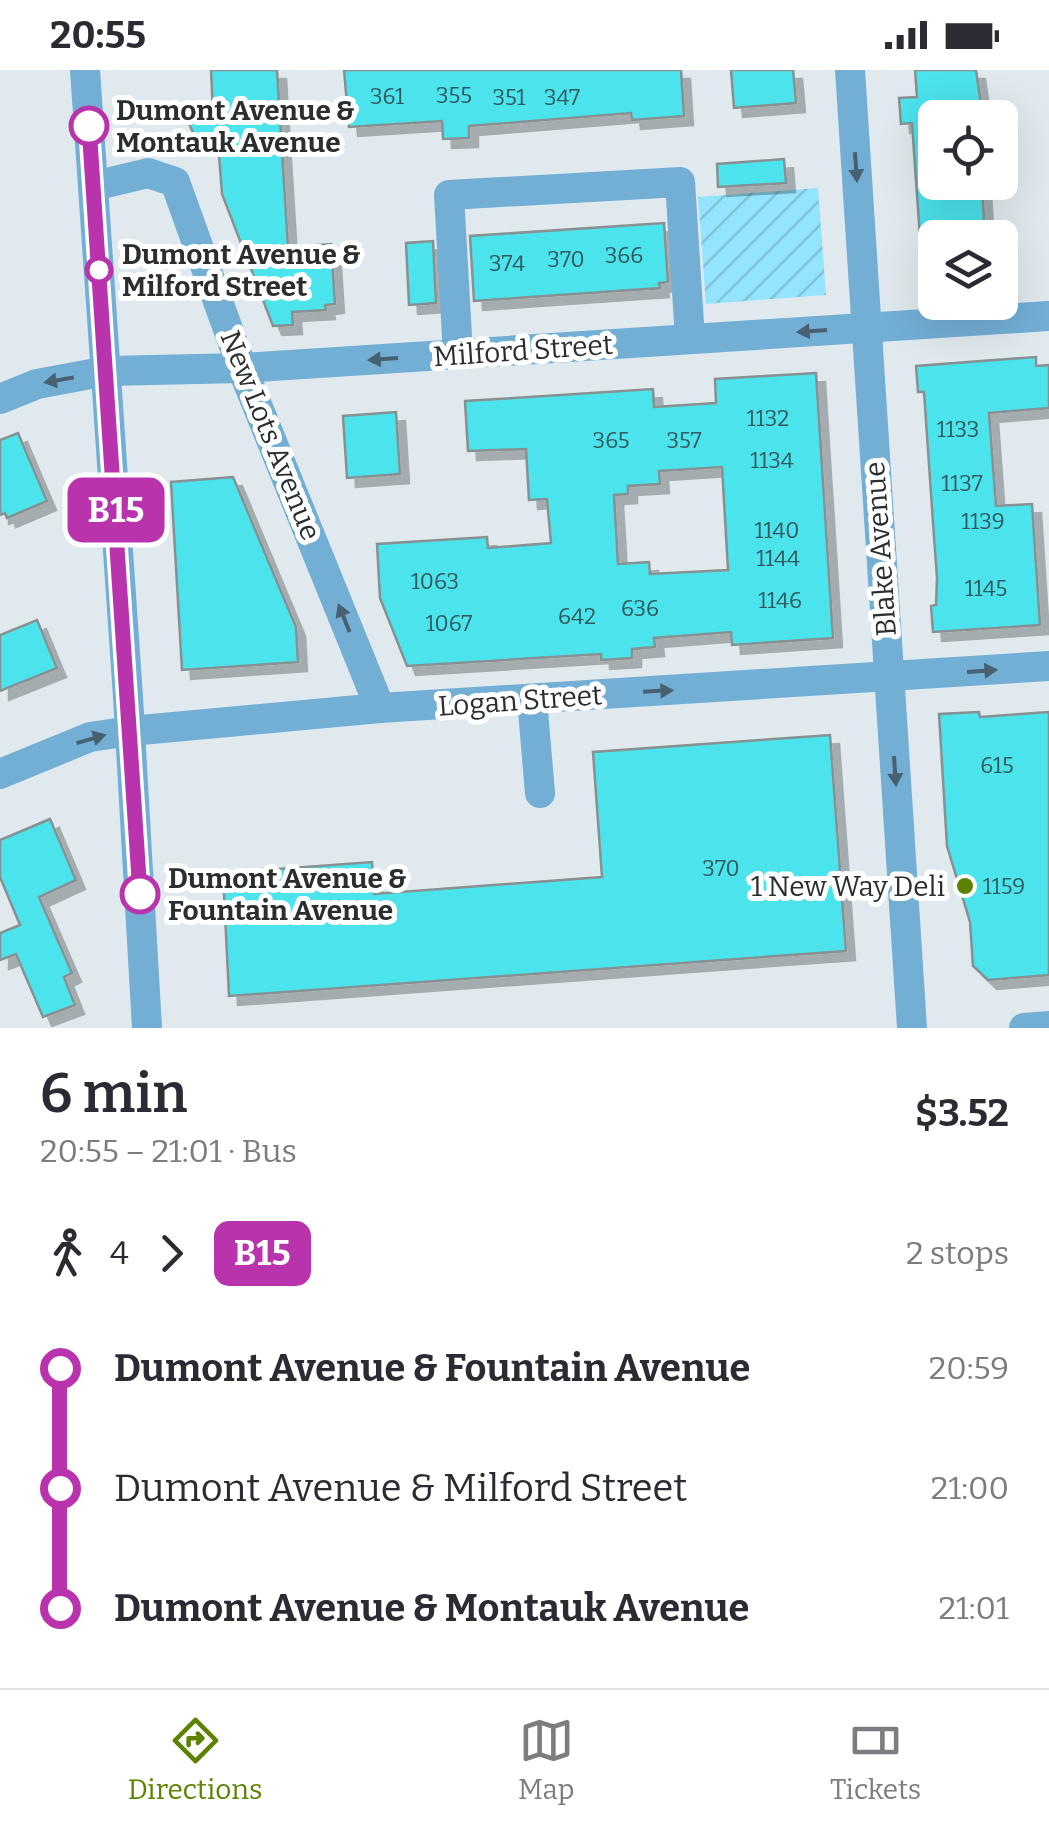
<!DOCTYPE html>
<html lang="en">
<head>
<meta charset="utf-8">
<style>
  body { margin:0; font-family:Bitter,serif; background:#f7f7f7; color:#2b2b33; height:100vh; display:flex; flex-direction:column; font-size:38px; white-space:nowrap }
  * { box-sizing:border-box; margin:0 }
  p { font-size:32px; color:#7c7c81 }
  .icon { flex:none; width:55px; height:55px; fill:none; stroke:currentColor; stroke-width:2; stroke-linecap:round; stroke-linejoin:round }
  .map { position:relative; height:958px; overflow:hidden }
  .sheet { display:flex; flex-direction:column; background:#fff; flex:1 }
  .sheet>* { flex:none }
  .badge { padding:0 20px; border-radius:15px; font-size:35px; line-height:65px }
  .buttons { position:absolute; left:918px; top:30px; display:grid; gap:20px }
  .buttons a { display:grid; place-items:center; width:100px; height:100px; border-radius:15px; background:#fff; box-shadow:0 10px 40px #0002; font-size:50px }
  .map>.badge { position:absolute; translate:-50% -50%; box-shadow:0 0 0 5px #fff }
  .legs { display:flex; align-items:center; gap:15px; height:110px; padding:0 40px; font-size:32px }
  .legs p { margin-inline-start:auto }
  .overview { display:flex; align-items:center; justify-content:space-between; height:170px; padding:0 40px }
  h1 { font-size:55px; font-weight:600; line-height:75px }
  ul { padding:0 40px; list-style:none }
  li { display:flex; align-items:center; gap:35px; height:120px; font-size:38px }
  li i { display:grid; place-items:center; width:15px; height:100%; margin:0 12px; background:currentColor }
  li i::after { content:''; width:25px; height:25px; margin:-12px; border:8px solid; border-radius:50%; background:#fff }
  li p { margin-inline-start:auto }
  li:first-child i { background:linear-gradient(#0000 50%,currentColor 0) }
  li:last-child i { background:linear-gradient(currentColor 50%,#0000 0) }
  .status { display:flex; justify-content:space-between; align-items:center; height:70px; padding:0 50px; background:#fff; direction:ltr }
  .status svg { height:28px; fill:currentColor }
  .dock { display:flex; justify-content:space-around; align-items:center; height:140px; border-top:2px solid #e1e1e2; background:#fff; font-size:28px; color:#7c7c81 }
  .dock a { display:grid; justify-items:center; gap:5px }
  .dock .current { color:#5c8200 }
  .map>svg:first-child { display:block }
  .garden { fill:url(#garden-furrows) }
  .building { fill:#4ce3ec; stroke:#879192; stroke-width:2.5; fill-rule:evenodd; filter:url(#shadow) }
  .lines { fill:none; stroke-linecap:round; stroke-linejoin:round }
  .minor { stroke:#73aed5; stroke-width:30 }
  .oneway { fill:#476171 }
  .line-1-casing { stroke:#fff; stroke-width:22 }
  .line-1 { stroke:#b933ad; stroke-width:15 }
  .stop-1-dot { fill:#fff; stroke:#b933ad; stroke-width:5 }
  .poi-dot { fill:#5c8200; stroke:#fff; stroke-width:4 }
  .labels { text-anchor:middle; stroke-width:10; stroke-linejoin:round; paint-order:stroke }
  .number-label { font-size:22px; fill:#325b5e }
  .stop-label { font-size:28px; font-weight:bold; fill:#2a2e2f; stroke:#fff; text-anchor:start }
  .street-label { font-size:28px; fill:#2a2e2f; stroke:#fff }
  .poi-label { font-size:28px; fill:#2a2e2f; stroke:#fff; text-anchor:end }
</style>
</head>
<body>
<div class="status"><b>20:55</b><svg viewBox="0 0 49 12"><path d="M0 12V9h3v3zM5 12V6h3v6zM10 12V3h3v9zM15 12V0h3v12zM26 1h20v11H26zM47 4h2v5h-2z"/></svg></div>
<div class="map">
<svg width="1049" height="958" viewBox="0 0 1049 958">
  <defs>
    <pattern id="garden-furrows" width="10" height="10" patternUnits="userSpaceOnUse" patternTransform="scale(2.5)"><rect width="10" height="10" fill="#94e4fd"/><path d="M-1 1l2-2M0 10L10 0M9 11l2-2" fill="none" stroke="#80c4d9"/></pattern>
    <filter id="shadow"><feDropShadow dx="9" dy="9" stdDeviation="0" flood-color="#0004"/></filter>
  </defs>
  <rect width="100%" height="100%" fill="#e0eaee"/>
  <polygon class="garden" points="818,118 826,225 706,234 698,127"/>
  <g class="building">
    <polygon points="211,0 277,0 288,177 331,174 335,234 325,235 326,240 292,242 293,255 273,256 222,124 218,72 215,69 196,69 185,45 213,43"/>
    <polygon points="344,0 681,0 684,46 632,50 631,43 469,56 469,68 443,69 442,51 349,57"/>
    <polygon points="731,0 793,0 796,33 734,38"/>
    <polygon points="915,0 976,0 983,48 935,48 935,112 982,113 985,168 920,168 912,53 901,54 899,28 917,27"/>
    <polygon points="784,89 786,113 718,117 717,94"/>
    <polygon points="664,153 668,212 659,213 660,218 474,231 470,166"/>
    <polygon points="433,171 436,233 409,235 406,173"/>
    <polygon points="1036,287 1036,296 1049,295 1049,338 989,343 996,436 1032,434 1040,555 933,562 931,536 936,535 937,508 934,467 924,322 918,322 916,296"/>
    <path d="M816 303 833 568 732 575 731 562 654 568 655 577 632 579V588L601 590V584L407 596 380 528 377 474 487 467 488 478 551 473 547 429 529 430 526 379 468 381 465 331 653 319 654 337 716 333 715 309ZM722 397 728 500 650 504 649 492 618 494 614 425 628 424V416L660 414 659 401Z"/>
    <polygon points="396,342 400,404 347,408 343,346"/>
    <polygon points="18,363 47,431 7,448 5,443 0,445 0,370"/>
    <polygon points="233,407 296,557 298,592 182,600 171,412"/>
    <polygon points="37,550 57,598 0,621 0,565"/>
    <polygon points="979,642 980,647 1049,642 1049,905 988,910 973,896 970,852 947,776 939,644"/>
    <polygon points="830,665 846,881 229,926 223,803 372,792 374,824 602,807 593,682"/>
    <polygon points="50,749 76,810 39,827 72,903 64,907 75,935 43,947 16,884 0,890 0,863 20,855 0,807 0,770"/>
  </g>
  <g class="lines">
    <g class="minor">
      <polyline points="85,0 128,627 147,958"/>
      <polyline points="850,0 912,958"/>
      <polyline points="94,116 148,103 175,112 242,298 380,638"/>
      <polyline points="458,284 449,125 680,112 690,269"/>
      <polyline points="0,329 37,314 107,301 242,298 1049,246"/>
      <polyline points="532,629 540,723"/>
      <polyline points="0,704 90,667 130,661 380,638 1049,596"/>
      <polyline points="1024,958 1049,956"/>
    </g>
  </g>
  <defs><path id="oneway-solid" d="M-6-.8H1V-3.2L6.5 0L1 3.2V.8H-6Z" transform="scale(2.5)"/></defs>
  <g class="oneway">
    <use href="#oneway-solid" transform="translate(856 97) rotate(86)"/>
    <use href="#oneway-solid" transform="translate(812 261) rotate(176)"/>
    <use href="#oneway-solid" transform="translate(383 289) rotate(176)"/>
    <use href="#oneway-solid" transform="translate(59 310) rotate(170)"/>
    <use href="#oneway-solid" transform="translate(344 548) rotate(-112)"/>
    <use href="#oneway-solid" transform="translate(982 601) rotate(-4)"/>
    <use href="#oneway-solid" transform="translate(658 621) rotate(-3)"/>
    <use href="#oneway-solid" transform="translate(91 669) rotate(-16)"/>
    <use href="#oneway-solid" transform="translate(895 701) rotate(86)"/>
  </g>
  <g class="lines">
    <defs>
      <polyline id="line-1" points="89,56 140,824"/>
    </defs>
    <use href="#line-1" class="line-1-casing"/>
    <use href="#line-1" class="line-1"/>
  </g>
  <g class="stop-1-dot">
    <circle cx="89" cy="56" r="18"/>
    <circle cx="99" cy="200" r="12"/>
    <circle cx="140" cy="824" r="18"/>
  </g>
  <circle class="poi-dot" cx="965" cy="816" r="10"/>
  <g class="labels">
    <g class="number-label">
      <text x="454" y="33">355</text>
      <text x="387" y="34">361</text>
      <text x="509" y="35">351</text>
      <text x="562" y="35">347</text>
      <text x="624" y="193">366</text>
      <text x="566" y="197">370</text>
      <text x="507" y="201">374</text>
      <text x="768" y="356">1132</text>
      <text x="958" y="367">1133</text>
      <text x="611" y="378">365</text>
      <text x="684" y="378">357</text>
      <text x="772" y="398">1134</text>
      <text x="962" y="421">1137</text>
      <text x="983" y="459">1139</text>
      <text x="777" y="468">1140</text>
      <text x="778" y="496">1144</text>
      <text x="435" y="519">1063</text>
      <text x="986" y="526">1145</text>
      <text x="780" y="538">1146</text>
      <text x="640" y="546">636</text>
      <text x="577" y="554">642</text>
      <text x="449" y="561">1067</text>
      <text x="997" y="703">615</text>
      <text x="721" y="806">370</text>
      <text x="1004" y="824">1159</text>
    </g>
    <g class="stop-label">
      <text x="116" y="50">Dumont Avenue &amp;<tspan x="116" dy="32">Montauk Avenue</tspan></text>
      <text x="122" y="194">Dumont Avenue &amp;<tspan x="122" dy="32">Milford Street</tspan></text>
      <text x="168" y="818">Dumont Avenue &amp;<tspan x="168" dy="32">Fountain Avenue</tspan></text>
    </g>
    <g class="street-label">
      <text transform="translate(523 280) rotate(-4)" y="10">Milford Street</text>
      <text transform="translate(271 365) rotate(68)" y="10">New Lots Avenue</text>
      <text transform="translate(880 479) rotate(-94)" y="10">Blake Avenue</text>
      <text transform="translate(520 630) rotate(-4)" y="10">Logan Street</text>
    </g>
    <g class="poi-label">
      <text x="945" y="826">1 New Way Deli</text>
    </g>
  </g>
</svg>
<div class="buttons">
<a><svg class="icon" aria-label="locate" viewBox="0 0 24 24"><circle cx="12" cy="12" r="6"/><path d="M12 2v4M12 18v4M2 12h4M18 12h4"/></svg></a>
<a><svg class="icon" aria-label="layers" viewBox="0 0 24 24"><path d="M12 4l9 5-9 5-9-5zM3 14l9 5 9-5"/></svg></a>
</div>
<b class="badge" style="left:116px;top:440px;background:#b933ad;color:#fff">B15</b>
</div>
<section class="sheet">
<div class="overview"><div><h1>6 min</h1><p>20:55 – 21:01 · Bus</p></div><b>$3.52</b></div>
<div class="legs"><svg class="icon" aria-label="walk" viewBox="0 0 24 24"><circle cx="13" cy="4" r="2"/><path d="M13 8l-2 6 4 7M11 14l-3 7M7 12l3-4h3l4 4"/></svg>4<svg class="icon" aria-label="forward" viewBox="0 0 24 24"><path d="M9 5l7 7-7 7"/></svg><b class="badge" style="background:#b933ad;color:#fff">B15</b><p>2 stops</p></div>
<ul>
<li><i style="color:#b933ad"></i><b>Dumont Avenue &amp; Fountain Avenue</b><p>20:59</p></li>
<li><i style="color:#b933ad"></i><span>Dumont Avenue &amp; Milford Street</span><p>21:00</p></li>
<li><i style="color:#b933ad"></i><b>Dumont Avenue &amp; Montauk Avenue</b><p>21:01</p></li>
</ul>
</section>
<nav class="dock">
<a class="current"><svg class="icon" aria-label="directions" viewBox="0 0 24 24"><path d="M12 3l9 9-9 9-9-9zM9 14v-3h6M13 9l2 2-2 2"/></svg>Directions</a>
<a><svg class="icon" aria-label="map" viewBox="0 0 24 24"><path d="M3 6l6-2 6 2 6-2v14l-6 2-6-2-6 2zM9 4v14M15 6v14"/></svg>Map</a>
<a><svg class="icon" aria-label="tickets" viewBox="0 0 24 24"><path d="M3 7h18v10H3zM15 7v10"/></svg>Tickets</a>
</nav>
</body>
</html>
